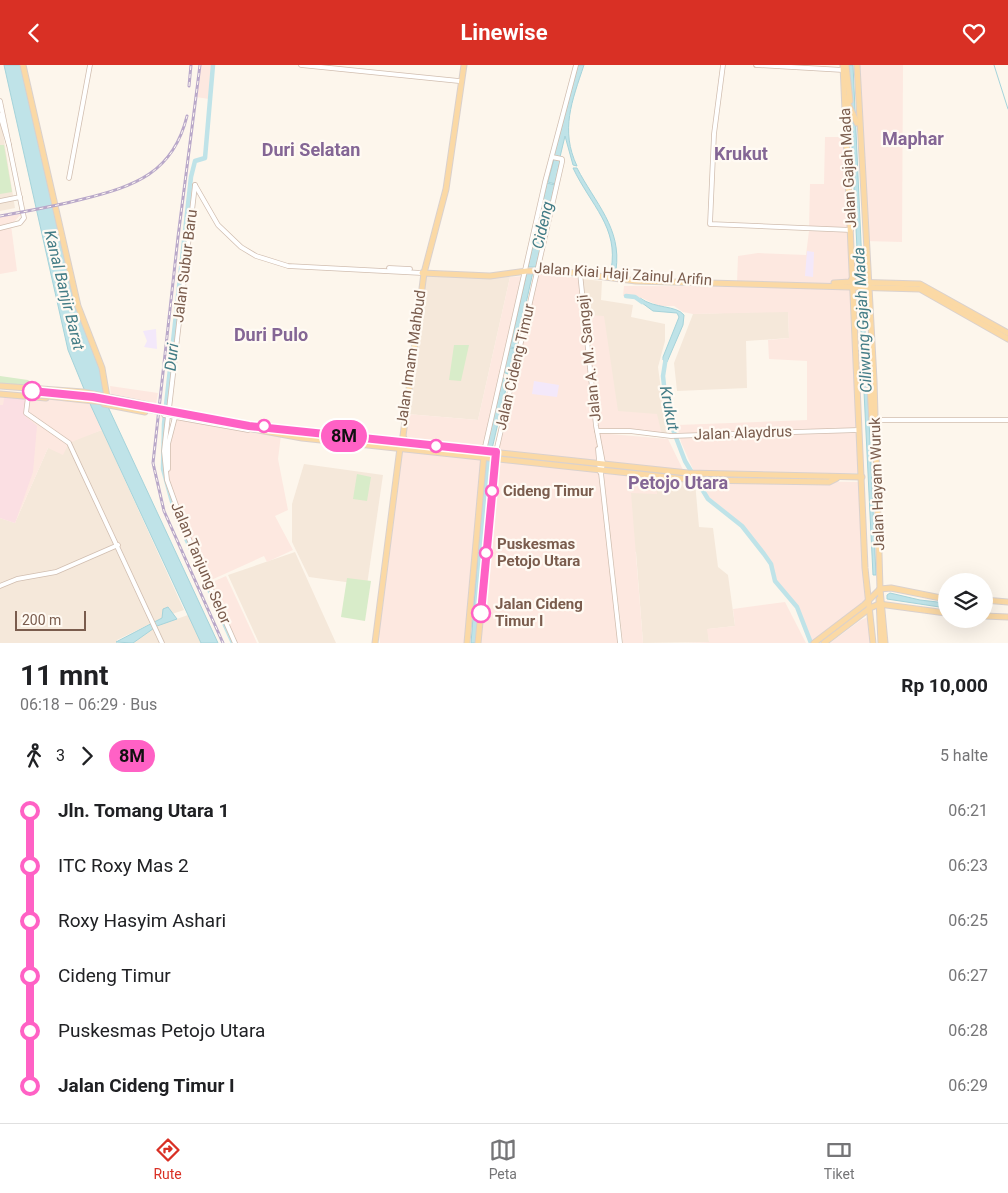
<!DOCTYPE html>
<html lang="id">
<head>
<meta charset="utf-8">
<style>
  body { margin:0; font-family:Roboto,sans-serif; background:#f2f2f2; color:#202124; height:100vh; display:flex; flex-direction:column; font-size:19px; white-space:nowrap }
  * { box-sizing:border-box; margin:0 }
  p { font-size:16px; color:#757577 }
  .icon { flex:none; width:28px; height:28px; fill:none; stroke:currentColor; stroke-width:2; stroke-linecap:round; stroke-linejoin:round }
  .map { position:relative; height:578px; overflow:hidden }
  .details { display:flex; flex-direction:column; background:#fff; flex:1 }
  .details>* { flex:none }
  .badge { padding:0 10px; border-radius:16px; font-size:18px; line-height:32px }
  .tools { position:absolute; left:938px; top:508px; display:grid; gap:10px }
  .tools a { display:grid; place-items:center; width:55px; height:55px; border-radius:50%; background:#fff; box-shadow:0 5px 20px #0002; font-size:25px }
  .scale { position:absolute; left:15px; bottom:12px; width:71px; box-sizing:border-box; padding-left:5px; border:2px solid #7a5c4d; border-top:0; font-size:14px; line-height:18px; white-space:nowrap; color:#7a5c4d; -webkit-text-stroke:4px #fffaf3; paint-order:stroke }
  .map>.badge { position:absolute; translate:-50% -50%; box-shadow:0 0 0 2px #fff }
  .legs { display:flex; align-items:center; gap:8px; height:55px; padding:0 20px; font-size:16px }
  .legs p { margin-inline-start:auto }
  .overview { display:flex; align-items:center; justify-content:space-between; height:85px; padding:0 20px }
  h1 { font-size:28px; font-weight:700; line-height:38px }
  ul { padding:0 20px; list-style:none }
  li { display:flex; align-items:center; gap:18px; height:55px; font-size:19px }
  li i { display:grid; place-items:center; width:8px; height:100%; margin:0 6px; background:currentColor }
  li i::after { content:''; width:12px; height:12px; margin:-6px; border:4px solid; border-radius:50%; background:#fff }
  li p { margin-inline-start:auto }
  li:first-child i { background:linear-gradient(#0000 50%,currentColor 0) }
  li:last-child i { background:linear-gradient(currentColor 50%,#0000 0) }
  header { display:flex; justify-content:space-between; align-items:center; height:65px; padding:0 20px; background:#d93025; color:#fff; font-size:22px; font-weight:700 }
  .dock { display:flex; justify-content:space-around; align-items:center; height:70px; border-top:1px solid #e0e0e0; background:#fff; font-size:14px; color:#757577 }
  .dock a { display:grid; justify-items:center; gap:2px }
  .dock .on { color:#d93025 }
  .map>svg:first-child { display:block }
  .residential { fill:#f5e8da }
  .commercial { fill:#fde8e0 }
  .education { fill:#f3e8fa }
  .medical { fill:#fbdfe3 }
  .green { fill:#d8ecc9 }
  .water { fill:#bfe3e8; stroke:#a5d3da }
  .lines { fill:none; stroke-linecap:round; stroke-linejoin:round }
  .stream { stroke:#a5d3da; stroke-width:1 }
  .river { stroke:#bfe3e8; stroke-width:4.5 }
  .minor-casing { stroke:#d1beb0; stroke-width:5.5 }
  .major-casing { stroke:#dad1cd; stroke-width:7 }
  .minor { stroke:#fff; stroke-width:4 }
  .major { stroke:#fbd9a5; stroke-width:5 }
  .rail-casing { stroke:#b9a8c9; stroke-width:3 }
  .rail { stroke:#fffaf3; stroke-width:1; stroke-dasharray:4; stroke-linecap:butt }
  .major-bridge-casing { stroke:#dad1cd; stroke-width:7; stroke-linecap:butt }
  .major-bridge { stroke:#fbd9a5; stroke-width:5 }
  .line-1-casing { stroke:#fff; stroke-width:11 }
  .line-1 { stroke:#ff61c5; stroke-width:8 }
  .stop-1-dot { fill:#fff; stroke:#ff61c5; stroke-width:2.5 }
  .labels { text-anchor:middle; stroke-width:4.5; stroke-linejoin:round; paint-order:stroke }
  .street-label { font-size:15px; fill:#7a5c4d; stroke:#fffaf3 }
  .stop-label { font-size:15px; font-weight:bold; fill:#7a5c4d; stroke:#fffaf3; text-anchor:start }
  .water-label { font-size:16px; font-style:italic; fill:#437c86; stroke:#fffaf3 }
  .quarter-label { font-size:18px; font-weight:bold; fill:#846695; stroke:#fffaf3 }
</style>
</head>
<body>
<header><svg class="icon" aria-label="back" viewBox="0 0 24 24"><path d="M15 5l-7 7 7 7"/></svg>Linewise<svg class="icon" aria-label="heart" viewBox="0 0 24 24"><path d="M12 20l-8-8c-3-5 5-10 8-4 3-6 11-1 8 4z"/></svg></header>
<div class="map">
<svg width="1008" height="578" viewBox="0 0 1008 578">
  <rect width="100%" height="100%" fill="#fdf6ec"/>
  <g class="residential">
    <polygon points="0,50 15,143 0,146"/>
    <polygon points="426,210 510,212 478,355 407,349"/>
    <polygon points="582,214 602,216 601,235 633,240 631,252 665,259 665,276 658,302 667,370 599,366"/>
    <polygon points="788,246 789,273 746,276 747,323 677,326 674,298 693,249"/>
    <polygon points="102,365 184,545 172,549 169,542 162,553 117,575 117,578 0,578 0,453 15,458 48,383"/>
    <polygon points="304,399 383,410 367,520 309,512 292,477 292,439"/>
    <polygon points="605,406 695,417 699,462 713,463 718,502 728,510 735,561 708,564 709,577 643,578 636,487 611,485"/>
    <polygon points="295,487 336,578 259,578 228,510"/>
    <polygon points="188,550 201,578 133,578 157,561"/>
  </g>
  <g class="commercial">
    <polygon points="201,0 213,0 209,34 196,32"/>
    <polygon points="860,0 903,0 902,177 865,176"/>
    <polygon points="825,72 843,72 849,165 809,163 810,119 824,119"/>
    <polygon points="23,147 11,160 17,206 0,209 0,151"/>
    <polygon points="809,166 849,167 851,219 737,217 738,191 758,188 806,190"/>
    <polygon points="539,208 579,213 601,398 498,388"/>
    <polygon points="523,211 482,385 403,377 407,349 478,355 510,212"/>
    <polygon points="624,221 851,222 857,315 855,344 858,408 695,409 681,377 677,360 807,355 807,296 769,294 768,275 789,273 788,247 693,249 683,247 674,241 659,241 642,233 623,231"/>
    <polygon points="587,250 604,251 618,346 657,349 662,370 599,366"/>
    <polygon points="110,321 158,328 156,339 111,330"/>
    <polygon points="0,330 90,338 102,365 69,378 63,390 48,383 15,458 0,453"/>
    <polygon points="175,352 281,370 278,394 288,445 275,451 293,485 267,497 264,491 209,516 173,433 169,415 168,386"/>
    <polygon points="599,368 668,374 684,407 603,396"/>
    <polygon points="402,384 481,394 465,578 380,578 378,566"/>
    <polygon points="497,395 600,406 619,578 480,578"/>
    <polygon points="603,406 655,412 657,429 631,428 643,578 623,578"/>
    <polygon points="700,415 860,417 866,536 812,576 798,541 776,516 771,497 742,459 709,432"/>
    <polygon points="226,511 257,578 235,578 208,519"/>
    <polygon points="785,537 806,578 684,578 709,577 707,564 735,561 733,544"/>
    <polygon points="870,551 871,578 830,578 861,555"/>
  </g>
  <g class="education">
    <polygon points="807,186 814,187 813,212 805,211"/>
    <polygon points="156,264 157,284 144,282 147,276 143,266"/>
    <polygon points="534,316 559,320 557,332 532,329"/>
  </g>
  <polygon class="medical" points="5,329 25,332 25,351 37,361 33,407 15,458 0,453 0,340 3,340"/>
  <g class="green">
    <polygon points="0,80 4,80 12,127 0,129"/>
    <polygon points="454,280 469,280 461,316 449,315"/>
    <polygon points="0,311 28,315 30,317 27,322 0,319"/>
    <polygon points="357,409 371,412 367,436 353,434"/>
    <polygon points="347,513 371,516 365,556 341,552"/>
  </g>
  <g class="water">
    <polygon points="4,0 23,0 77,242 101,305 109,344 218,578 201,578 91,341 68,285"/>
    <path d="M578 0H584C572 36 560 65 577 101L573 100 565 71 560 92 554 90Z"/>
    <polygon points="848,0 853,0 876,510 873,510"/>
    <polygon points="554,94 560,96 555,119 548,117"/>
    <path d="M573 103H577C595 138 622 163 616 205H611C619 162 591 141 573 103Z"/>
    <polygon points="547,118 555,120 536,202 528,202"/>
    <polygon points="527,207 533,207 516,283 510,282"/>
    <path d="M640 233C655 244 676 240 684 250L683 260 667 297 663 295V292L679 252 677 248 653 246 638 235Z"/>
    <polygon points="510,283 516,284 508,309 503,307"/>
    <polygon points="503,313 508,315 492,384 476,578 471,578 486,383"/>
    <polygon points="890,528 920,535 946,538 946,543 887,534 887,530"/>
    <polygon points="168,542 177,554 157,561 133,578 116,577 162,553 163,544"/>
  </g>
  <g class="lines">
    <polyline class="stream" points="994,0 1008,44"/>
    <g class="river">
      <polyline points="213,0 205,93 195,96 191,112 164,359 163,404 176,451 233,578"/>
      <polyline points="626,231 635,232 642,237"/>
      <polyline points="666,292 663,311 667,349 685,396 708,434 742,461 764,489 771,499 775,516 797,542 811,578"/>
    </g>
    <defs>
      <g id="minor">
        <polyline points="301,0 459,16"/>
        <polyline points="723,0 714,69 710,159 851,165"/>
        <polyline points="756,0 843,5"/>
        <polyline points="0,36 24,153 20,158 0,163"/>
        <polyline points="0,50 9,80"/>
        <polyline points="69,113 90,0"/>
        <polyline points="195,120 218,160 241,182 256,191 288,201 422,208"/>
        <polyline points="0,136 20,132"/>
        <polyline points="389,203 410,204"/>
        <polyline points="580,208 596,361 603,398 601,408 620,578"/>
        <polyline points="28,332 26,348 69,378 162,578"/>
        <polyline points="169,344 195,120"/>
        <polyline points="168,351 164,386 167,415 185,465 235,578"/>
        <polyline points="875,355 1008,355"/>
        <polyline points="248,365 164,350 162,346 165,343 257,361"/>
        <polyline points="597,366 630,366 671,371 859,365"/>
        <polyline points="598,384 600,407"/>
        <polyline points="484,386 545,117 576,0"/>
        <polyline points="496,387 562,97 562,94 552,92"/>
        <polyline points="168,404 168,379 175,352"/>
        <polyline points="0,521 17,514 56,507 118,480"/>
      </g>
      <g id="major">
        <polyline points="23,0 78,241 102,303 107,332"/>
        <polyline points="843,0 865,503 873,578"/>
        <polyline points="846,0 850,36"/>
        <polyline points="857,0 874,315 880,524 885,578"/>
        <polyline points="845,32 857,58"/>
        <polyline points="422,208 490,211 527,206 559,206 636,216 920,224 1008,274"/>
        <polyline points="850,217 920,219 1008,268"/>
        <polyline points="834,218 850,217 852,214"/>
        <polyline points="868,286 872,355"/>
        <polyline points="0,321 83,327 148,340 145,347 104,339"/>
        <polyline points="0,329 46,333"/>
        <polyline points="246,361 688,408 862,412"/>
        <polyline points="247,363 302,373 694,415 829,417 837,413"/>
        <polyline points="406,378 403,371 424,208 446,124 464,0"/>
        <polyline points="880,524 891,523 946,534"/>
        <polyline points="879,534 881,578"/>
        <polyline points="984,535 1008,537"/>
        <polyline points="984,551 1008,552"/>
        <polyline points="375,578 400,383"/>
        <polyline points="467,578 484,389"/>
        <polyline points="478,578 496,390"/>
        <polyline points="814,578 864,540 880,524"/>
        <polyline points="824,578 870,543 879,539 946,548"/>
      </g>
    </defs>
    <use href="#minor" class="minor-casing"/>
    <use href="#major" class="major-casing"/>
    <use href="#minor" class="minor"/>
    <use href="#major" class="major"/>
    <defs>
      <g id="rail">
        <polyline points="200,0 178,172 153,398 164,446 223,578"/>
        <polyline points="189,21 191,0"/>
        <path d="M0 151C28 146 56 141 83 134 135 121 173 108 187 51"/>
      </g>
    </defs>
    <use href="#rail" class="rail-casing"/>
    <use href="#rail" class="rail"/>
    <defs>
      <polyline id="major-bridge" points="29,329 113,338 246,362"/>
    </defs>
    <use href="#major-bridge" class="major-bridge-casing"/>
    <use href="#major-bridge" class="major-bridge"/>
  </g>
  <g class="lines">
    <defs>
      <polyline id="line-1" points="32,326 93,332 249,361 496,387 481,548"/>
    </defs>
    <use href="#line-1" class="line-1-casing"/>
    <use href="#line-1" class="line-1"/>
  </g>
  <g class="stop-1-dot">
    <circle cx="32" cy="326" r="9"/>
    <circle cx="264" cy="361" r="6"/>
    <circle cx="436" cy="381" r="6"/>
    <circle cx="492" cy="426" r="6"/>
    <circle cx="486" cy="488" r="6"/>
    <circle cx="481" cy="548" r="9"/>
  </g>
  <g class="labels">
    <g class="street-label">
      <text transform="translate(848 103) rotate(-93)" y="5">Jalan Gajah Mada</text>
      <text transform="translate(185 201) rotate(-83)" y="5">Jalan Subur Baru</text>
      <text transform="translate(623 209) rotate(4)" y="5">Jalan Kiai Haji Zainul Arifin</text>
      <text transform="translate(411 293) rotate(-82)" y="5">Jalan Imam Mahbud</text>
      <text transform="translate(589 293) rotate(-96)" y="5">Jalan A. M. Sangaji</text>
      <text transform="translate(515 302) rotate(-77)" y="5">Jalan Cideng Timur</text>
      <text transform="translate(743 368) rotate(-2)" y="5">Jalan Alaydrus</text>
      <text transform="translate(877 419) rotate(-92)" y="5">Jalan Hayam Wuruk</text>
      <text transform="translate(201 498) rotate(67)" y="5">Jalan Tanjung Selor</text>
    </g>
    <g class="stop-label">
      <text x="503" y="431">Cideng Timur</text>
      <text x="497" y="484">Puskesmas<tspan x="497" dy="17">Petojo Utara</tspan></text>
      <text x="495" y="544">Jalan Cideng<tspan x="495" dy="17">Timur I</tspan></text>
    </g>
    <g class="water-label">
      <text transform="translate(542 160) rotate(-77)" y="6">Cideng</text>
      <text transform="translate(65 225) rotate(76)" y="6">Kanal Banjir Barat</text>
      <text transform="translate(862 255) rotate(-93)" y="6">Ciliwung Gajah Mada</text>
      <text transform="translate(171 292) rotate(-84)" y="6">Duri</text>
      <text transform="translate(670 343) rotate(79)" y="6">Krukut</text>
    </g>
    <g class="quarter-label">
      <text x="913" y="80">Maphar</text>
      <text x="311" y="91">Duri Selatan</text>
      <text x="741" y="95">Krukut</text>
      <text x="271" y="276">Duri Pulo</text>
      <text x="678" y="424">Petojo Utara</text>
    </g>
  </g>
</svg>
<div class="tools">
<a><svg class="icon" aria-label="layers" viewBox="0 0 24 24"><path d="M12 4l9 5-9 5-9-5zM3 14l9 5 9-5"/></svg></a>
</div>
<div class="scale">200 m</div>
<b class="badge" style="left:344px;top:371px;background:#ff61c5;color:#111">8M</b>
</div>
<section class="details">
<div class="overview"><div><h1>11 mnt</h1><p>06:18 – 06:29 · Bus</p></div><b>Rp 10,000</b></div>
<div class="legs"><svg class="icon" aria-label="walk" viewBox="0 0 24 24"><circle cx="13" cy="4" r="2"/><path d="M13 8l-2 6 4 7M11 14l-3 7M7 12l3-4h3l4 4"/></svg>3<svg class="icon" aria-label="forward" viewBox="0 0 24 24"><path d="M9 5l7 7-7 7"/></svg><b class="badge" style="background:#ff61c5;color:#111">8M</b><p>5 halte</p></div>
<ul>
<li><i style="color:#ff61c5"></i><b>Jln. Tomang Utara 1</b><p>06:21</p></li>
<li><i style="color:#ff61c5"></i><span>ITC Roxy Mas 2</span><p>06:23</p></li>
<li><i style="color:#ff61c5"></i><span>Roxy Hasyim Ashari</span><p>06:25</p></li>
<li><i style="color:#ff61c5"></i><span>Cideng Timur</span><p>06:27</p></li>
<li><i style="color:#ff61c5"></i><span>Puskesmas Petojo Utara</span><p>06:28</p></li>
<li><i style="color:#ff61c5"></i><b>Jalan Cideng Timur I</b><p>06:29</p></li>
</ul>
</section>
<nav class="dock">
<a class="on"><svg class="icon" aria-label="directions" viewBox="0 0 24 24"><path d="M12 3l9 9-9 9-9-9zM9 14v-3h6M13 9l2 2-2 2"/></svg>Rute</a>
<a><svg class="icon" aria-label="map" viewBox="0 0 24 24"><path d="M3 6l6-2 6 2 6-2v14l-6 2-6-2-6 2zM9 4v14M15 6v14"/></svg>Peta</a>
<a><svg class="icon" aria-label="tickets" viewBox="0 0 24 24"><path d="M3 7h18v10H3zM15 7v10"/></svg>Tiket</a>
</nav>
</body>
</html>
